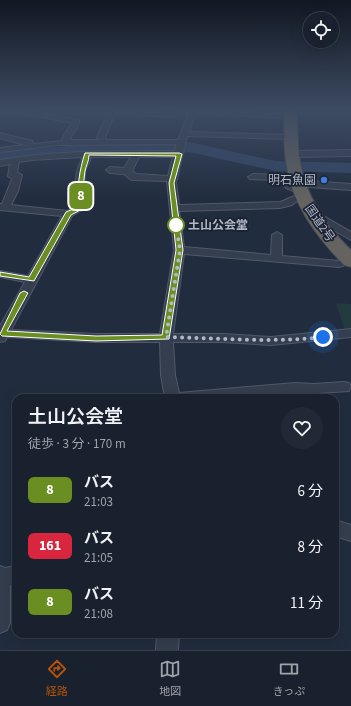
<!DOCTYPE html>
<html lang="ja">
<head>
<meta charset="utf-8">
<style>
  body { margin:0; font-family:"Source Sans 3","Noto Sans JP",sans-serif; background:#222936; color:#f1f3f6; height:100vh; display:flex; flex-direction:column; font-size:15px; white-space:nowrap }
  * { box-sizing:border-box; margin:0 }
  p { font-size:13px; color:#9fa3aa }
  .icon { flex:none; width:22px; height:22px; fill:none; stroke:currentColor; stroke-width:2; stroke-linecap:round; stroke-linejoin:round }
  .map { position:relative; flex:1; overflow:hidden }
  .details { position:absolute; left:12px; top:394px; width:327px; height:244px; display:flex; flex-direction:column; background:#19212e; border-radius:12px; box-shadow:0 4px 16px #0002,0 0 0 1px #373e4a }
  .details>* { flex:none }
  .badge { padding:0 8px; border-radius:6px; font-size:14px; line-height:26px }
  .fabs { position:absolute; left:303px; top:12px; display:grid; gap:8px }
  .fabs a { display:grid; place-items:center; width:36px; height:36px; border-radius:50%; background:#19212e; box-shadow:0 4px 16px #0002,0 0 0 1px #373e4a; font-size:20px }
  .you { position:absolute; width:20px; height:20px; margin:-10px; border:3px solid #fff; border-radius:50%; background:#1a73e8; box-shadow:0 0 0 6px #1a73e833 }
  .map>.badge { position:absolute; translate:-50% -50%; box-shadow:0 0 0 2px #fff }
  .round { display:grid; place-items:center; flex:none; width:42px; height:42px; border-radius:21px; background:#222936 }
  .head { display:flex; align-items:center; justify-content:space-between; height:68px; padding:0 16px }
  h1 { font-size:19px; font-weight:600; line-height:30px }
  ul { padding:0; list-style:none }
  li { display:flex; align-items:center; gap:12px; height:56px; padding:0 16px }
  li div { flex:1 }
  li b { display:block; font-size:15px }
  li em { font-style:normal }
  li .badge { min-width:44px; font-weight:700; text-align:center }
  .dock { display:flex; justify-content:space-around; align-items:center; height:56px; border-top:1px solid #373e4a; background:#19212e; font-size:11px; color:#9fa3aa }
  .dock a { display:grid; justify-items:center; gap:2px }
  .dock .selected { color:#b45309 }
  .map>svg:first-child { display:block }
  .green { fill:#233b3f }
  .water { fill:#324565 }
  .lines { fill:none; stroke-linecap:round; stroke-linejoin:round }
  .river { fill:#324565; fill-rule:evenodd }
  .minor-casing { stroke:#515969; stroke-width:2 }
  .trunk-casing { stroke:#3e4656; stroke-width:2 }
  .minor { fill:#353e4e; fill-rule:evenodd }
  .trunk { fill:#646360; fill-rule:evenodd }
  .line { fill:#6b8e23; stroke:#fff }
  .walk { stroke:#b1b9c9; stroke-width:4; stroke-dasharray:0 7.2 }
  .shop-dot { fill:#3f7fe0; stroke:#1b2333; stroke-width:1.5 }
  .stop-dot { fill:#fff; stroke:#6b8e23; stroke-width:2 }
  .labels { text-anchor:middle; stroke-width:3.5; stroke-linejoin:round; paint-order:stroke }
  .far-poi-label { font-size:12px; fill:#b1b9c9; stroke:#1b2333; text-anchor:end }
  .far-street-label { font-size:12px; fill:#b1b9c9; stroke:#1b2333 }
  .far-stop-label { font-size:12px; font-weight:bold; fill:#b1b9c9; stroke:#1b2333; text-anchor:start }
</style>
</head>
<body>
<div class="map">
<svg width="351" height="650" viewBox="0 0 351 650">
  <rect width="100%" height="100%" fill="#212c3e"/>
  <polygon class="green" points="336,303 351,304 351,332 345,332"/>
  <path class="water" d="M85 147 199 148 274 161 327 167 351 166V172C325 171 298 169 272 165 238 159 205 151 170 149 113 145 56 153 0 159V154Z"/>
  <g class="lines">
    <polygon class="river" points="189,142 276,161 351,163 351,173 276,171 189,152 170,154 92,154 0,162 0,152 92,144 170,144"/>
    <defs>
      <g id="minor">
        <path d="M0 109 29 111 31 109H39L37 112 79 120C80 128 71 133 70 140H99L97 137 110 109 173 113 177 115 173 117 115 114 105 137 107 140H178L189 112 176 111 173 109H210L294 115V119H291L196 113 189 132 291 135 295 137 291 139 187 136 176 183 179 205 280 202C289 200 299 189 308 198L306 200 297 201 292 205 280 208 179 211 184 247 271 255 272 235 277 232 282 235V256L339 261 343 262 345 264 343 266 339 267 184 254 173 334H222L271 337 351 329V337L271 345 222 342H173L175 375 179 393 295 383 314 384 344 382 349 383 351 386 349 391 238 398H165L161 375 160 342H96L7 337 5 341 0 342V326L25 282 0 277V271L28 276 62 216 0 210V204H2L12 179 8 176 10 164 0 166V160C58 150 116 151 175 151L176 144 59 145 0 152V148L25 145 0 138V133L32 141 33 144 62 141 64 135 72 123 31 115 0 113ZM82 157C82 162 79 164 78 168 74 179 76 195 76 207L67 211 11 205 18 191 22 175 17 172 19 162 32 160ZM91 157H131L124 168 110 167 106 170 110 173 124 174 130 179 133 180 167 181 174 250 160 334H96L11 330 72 216 86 208C85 197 83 178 86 168 88 164 90 162 91 157ZM139 157H173L168 176 136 174 132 171Z"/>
        <polygon points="351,150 351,156 292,157 288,154 292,151"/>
        <polygon points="253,174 285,175 293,184 294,181 297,180 351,184 351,190 296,186 304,190 299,193 286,188 279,180 250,179 248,177"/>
        <polygon points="320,214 351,232 351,240 330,228 322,228 315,217"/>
        <polygon points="335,520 351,525 351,541 335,536"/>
        <polygon points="0,566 5,568 16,566 16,584 10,585 10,623 7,630 0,633"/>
        <polygon points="157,634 179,634 178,650 156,650"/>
      </g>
      <path id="trunk" d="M284 109H296C298 124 297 140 299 155 304 193 324 224 351 250V267L344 265C316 236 291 203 286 162 283 144 285 127 284 109Z"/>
    </defs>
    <use href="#minor" class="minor-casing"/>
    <use href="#trunk" class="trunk-casing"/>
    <use href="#minor" class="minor"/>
    <use href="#trunk" class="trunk"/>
  </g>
  <linearGradient id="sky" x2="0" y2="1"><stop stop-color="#121822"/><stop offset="0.55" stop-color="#3d4b63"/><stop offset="1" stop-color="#3d4b63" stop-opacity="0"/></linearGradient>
  <rect width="351" height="200" fill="url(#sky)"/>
  <path class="line" d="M85 153H179L182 154 174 183 183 250 169 339 96 341 2 336 0 334 20 293 24 291 28 293 7 331 96 336 162 335 176 250 169 183 176 156 89 155C89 161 86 166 85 171 83 184 83 196 84 208L71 215 34 281 0 276V272L29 277 66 212 78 207C77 188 79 171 85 153Z"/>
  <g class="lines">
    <path class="walk" d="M176 225 180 250 166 337C218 338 271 343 323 337"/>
  </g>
  <circle class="shop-dot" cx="324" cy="180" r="4"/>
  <circle class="stop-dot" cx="176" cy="225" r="8"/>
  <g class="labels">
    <g class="far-poi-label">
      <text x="316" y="184">明石魚園</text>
    </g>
    <g class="far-street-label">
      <text transform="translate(320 223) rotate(55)" y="4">国道2号</text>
    </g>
    <g class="far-stop-label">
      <text x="188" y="229">土山公会堂</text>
    </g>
  </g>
</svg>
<div class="fabs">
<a><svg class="icon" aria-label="locate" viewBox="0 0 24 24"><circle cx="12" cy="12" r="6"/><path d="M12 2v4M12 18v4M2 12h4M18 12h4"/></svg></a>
</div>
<div class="you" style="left:323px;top:337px"></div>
<b class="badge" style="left:81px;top:196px;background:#6b8e23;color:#fff">8</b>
<section class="details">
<div class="head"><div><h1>土山公会堂</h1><p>徒歩 · 3 分 · 170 m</p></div><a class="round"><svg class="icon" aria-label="heart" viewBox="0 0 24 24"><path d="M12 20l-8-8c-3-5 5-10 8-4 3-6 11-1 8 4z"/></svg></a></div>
<ul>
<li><span class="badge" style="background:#6b8e23;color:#fff">8</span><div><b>バス</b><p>21:03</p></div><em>6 分</em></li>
<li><span class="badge" style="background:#d7263d;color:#fff">161</span><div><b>バス</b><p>21:05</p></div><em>8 分</em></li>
<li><span class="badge" style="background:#6b8e23;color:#fff">8</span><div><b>バス</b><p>21:08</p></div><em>11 分</em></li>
</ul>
</section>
</div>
<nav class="dock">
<a class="selected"><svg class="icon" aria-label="directions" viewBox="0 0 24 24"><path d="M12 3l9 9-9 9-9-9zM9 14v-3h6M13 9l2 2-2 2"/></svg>経路</a>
<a><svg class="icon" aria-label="map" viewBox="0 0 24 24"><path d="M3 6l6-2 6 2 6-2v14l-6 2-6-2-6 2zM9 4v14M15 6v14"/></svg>地図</a>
<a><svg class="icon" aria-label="tickets" viewBox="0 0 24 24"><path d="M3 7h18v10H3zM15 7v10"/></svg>きっぷ</a>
</nav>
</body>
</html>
